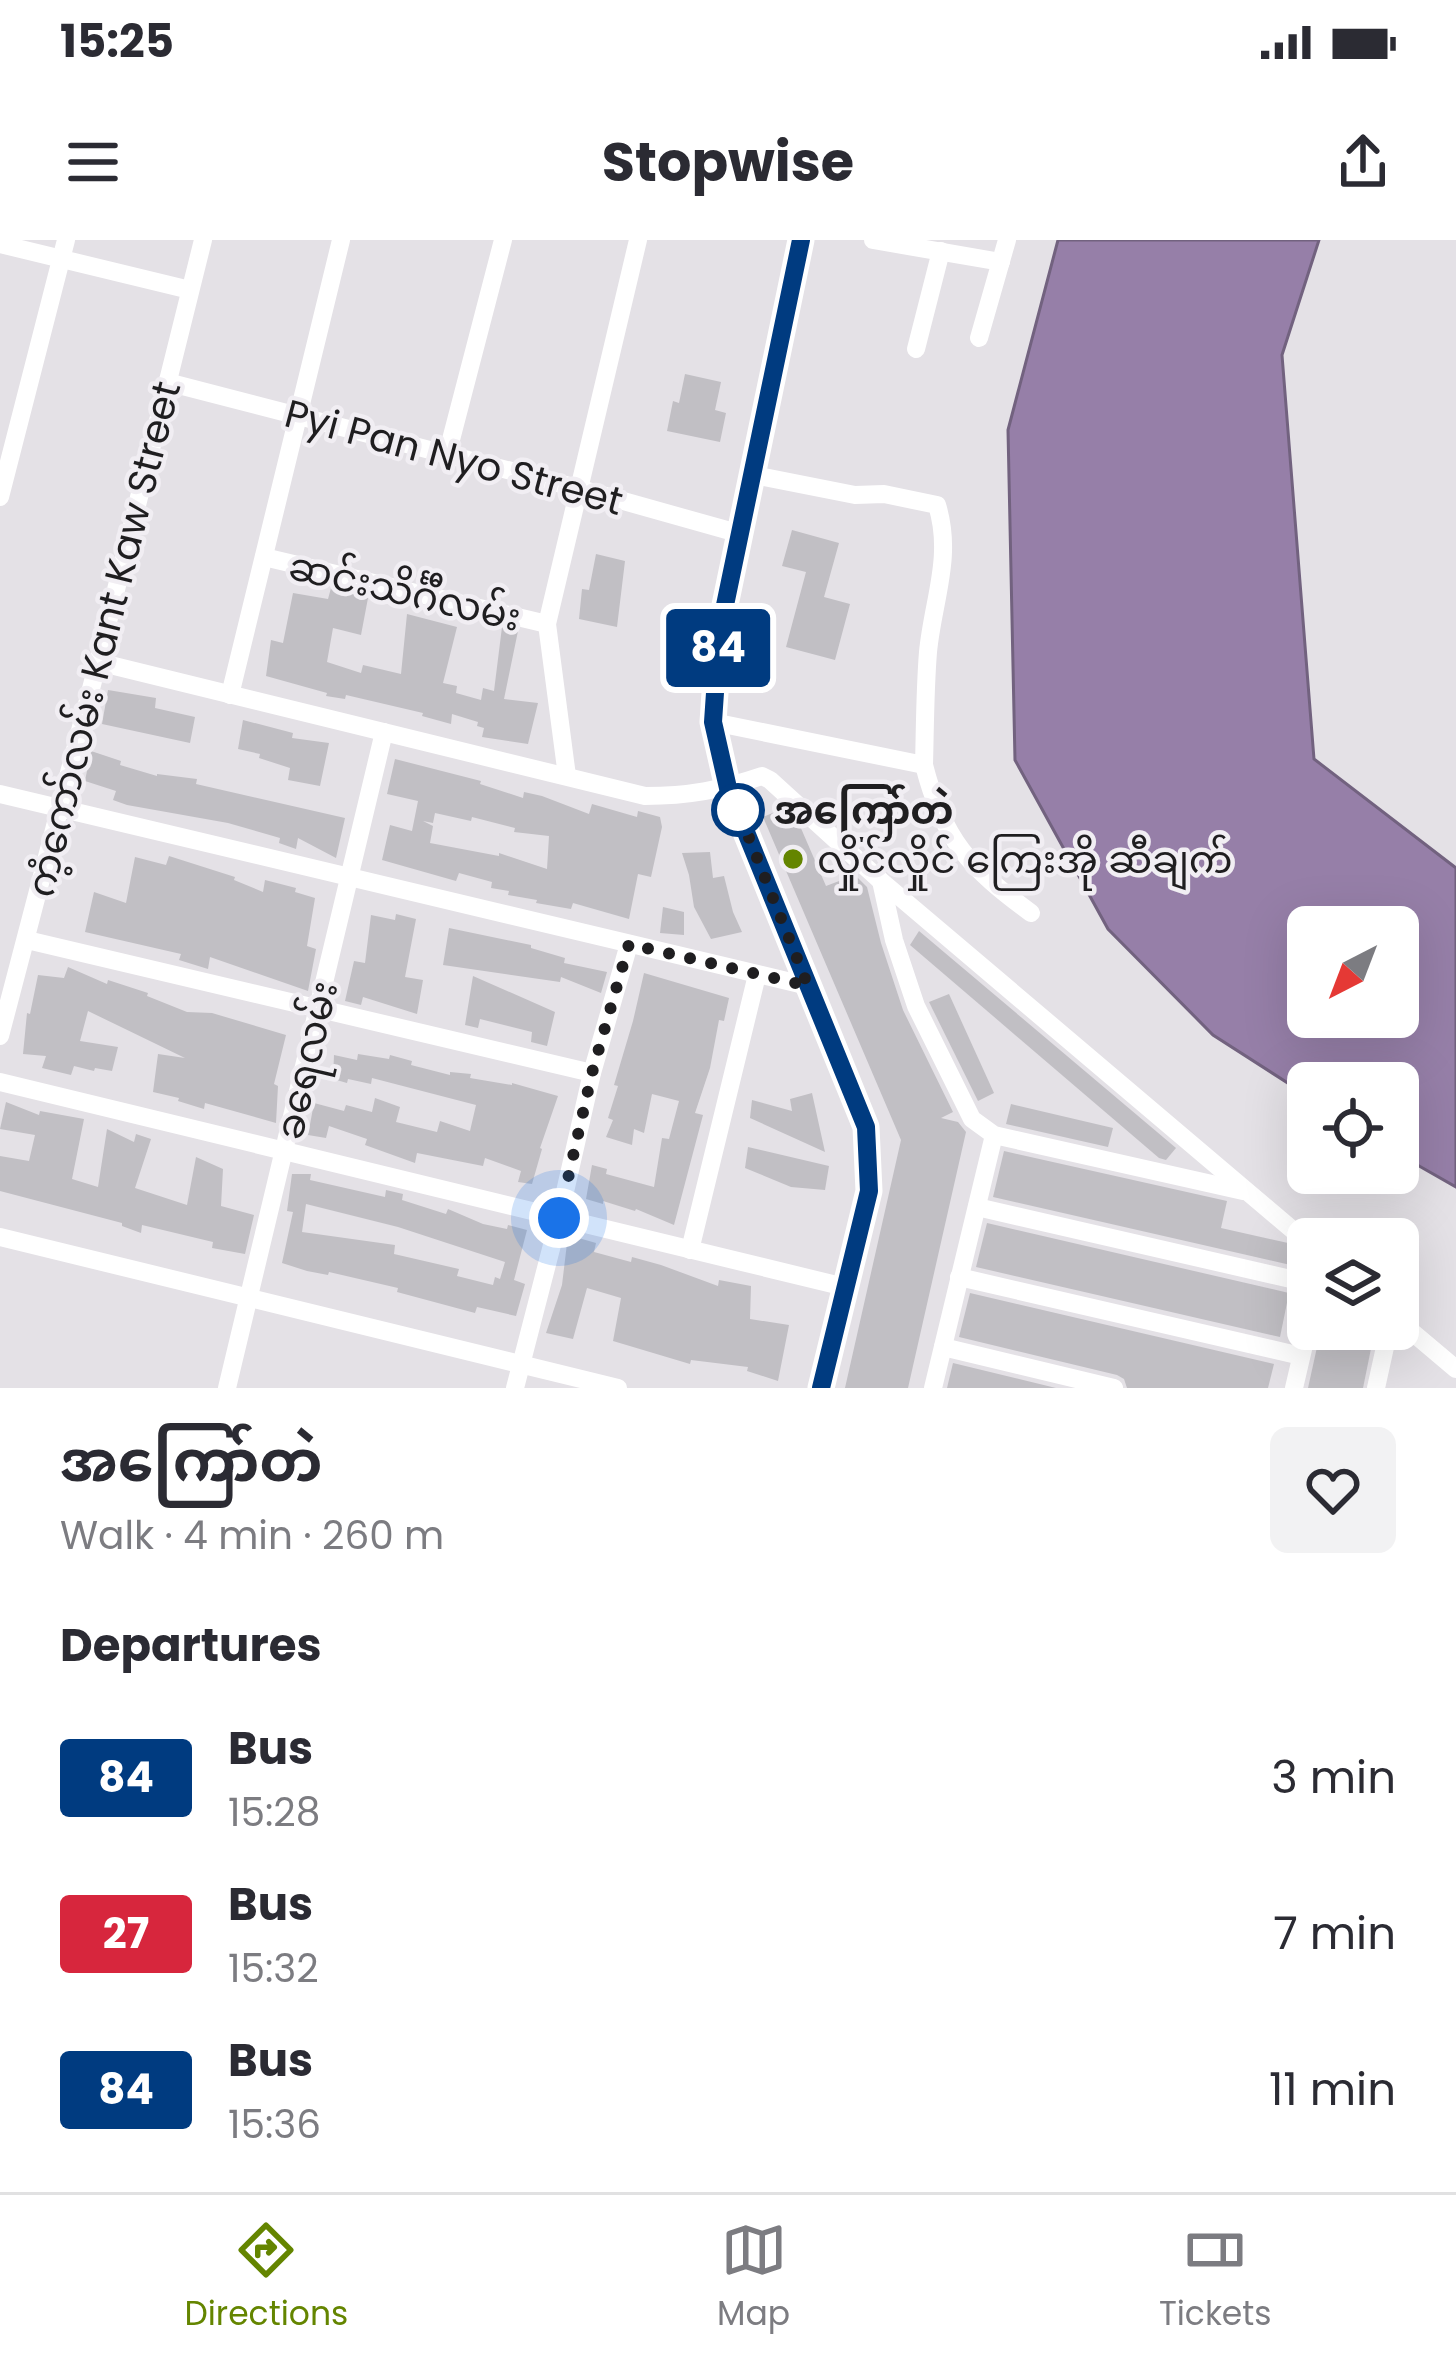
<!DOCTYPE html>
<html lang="en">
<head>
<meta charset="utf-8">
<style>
  body { margin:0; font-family:Poppins,"Noto Sans Myanmar",sans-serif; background:#f2f2f3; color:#2b2b33; height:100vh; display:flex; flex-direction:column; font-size:45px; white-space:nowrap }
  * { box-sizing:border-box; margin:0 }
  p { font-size:39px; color:#7c7c81 }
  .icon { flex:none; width:66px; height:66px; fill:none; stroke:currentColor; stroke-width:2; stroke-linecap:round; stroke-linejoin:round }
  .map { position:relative; height:1148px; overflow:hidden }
  .drawer { display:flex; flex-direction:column; background:#fff; flex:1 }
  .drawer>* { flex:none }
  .badge { padding:0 24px; border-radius:9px; font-size:42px; line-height:78px }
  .needle { width:78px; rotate:222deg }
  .buttons { position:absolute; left:1287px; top:666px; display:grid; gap:24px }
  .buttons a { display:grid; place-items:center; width:132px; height:132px; border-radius:18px; background:#fff; box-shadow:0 12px 48px #0002; font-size:60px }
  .you { position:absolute; width:60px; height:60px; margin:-30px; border:9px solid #fff; border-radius:50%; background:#1a73e8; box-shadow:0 0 0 18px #1a73e833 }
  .map>.badge { position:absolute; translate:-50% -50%; box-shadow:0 0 0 6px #fff }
  h2 { padding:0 60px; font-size:45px; line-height:108px }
  .round { display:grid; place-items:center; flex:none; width:126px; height:126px; border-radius:18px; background:#f2f2f3 }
  .overview { display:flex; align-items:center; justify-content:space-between; height:204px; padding:0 60px }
  h1 { font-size:57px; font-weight:700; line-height:90px }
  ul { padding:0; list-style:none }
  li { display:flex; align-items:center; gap:36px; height:156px; padding:0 60px }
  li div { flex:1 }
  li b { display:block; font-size:45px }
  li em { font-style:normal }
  li .badge { min-width:132px; font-weight:700; text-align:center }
  .status { display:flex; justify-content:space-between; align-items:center; height:84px; padding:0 60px; background:#fff; direction:ltr }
  .status svg { height:33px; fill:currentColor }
  header { display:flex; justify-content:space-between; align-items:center; height:156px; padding:0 60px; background:#fff; font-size:54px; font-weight:700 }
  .tabs { display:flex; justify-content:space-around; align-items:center; height:168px; border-top:3px solid #e1e1e2; background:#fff; font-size:33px; color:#7c7c81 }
  .tabs a { display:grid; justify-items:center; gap:6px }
  .tabs .current { color:#648500 }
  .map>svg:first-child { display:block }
  .water { fill:#967fa8; stroke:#72627f; stroke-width:3; fill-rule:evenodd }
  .building { fill:#c1bfc4; fill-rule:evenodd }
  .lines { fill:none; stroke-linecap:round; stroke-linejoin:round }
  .minor { stroke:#fff; stroke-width:18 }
  .major { stroke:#cee997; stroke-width:21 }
  .line-casing { stroke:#fff; stroke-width:27 }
  .line { stroke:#003b80; stroke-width:18 }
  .walk { stroke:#1f1e20; stroke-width:12; stroke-dasharray:0 21.6 }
  .stop-dot { fill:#fff; stroke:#003b80; stroke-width:6 }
  .poi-dot { fill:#648500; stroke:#f1eef3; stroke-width:4.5 }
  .labels { text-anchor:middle; stroke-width:9; stroke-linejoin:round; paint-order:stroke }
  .street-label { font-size:39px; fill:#1f1e20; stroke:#f1eef3 }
  .stop-label { font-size:39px; font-weight:bold; fill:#1f1e20; stroke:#f1eef3; text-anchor:start }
  .poi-label { font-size:39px; fill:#1f1e20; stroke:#f1eef3; text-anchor:start }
</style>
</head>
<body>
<div class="status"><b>15:25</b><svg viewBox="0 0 49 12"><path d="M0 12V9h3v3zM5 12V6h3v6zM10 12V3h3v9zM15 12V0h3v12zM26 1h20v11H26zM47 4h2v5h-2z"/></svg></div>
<header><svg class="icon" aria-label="menu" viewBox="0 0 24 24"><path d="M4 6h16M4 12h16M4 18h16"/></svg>Stopwise<svg class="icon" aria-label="share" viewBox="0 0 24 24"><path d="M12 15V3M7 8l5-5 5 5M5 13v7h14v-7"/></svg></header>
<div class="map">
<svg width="1456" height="1148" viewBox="0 0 1456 1148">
  <rect width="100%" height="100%" fill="#e4e1e6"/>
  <path class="water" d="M1058 0H1319L1282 115 1314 519 1456 628V947L1398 914V843H1308V856L1213 795 1108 689 1015 520 1008 190ZM1308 687H1398V777H1308Z"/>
  <g class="building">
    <polygon points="685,134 721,142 715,170 726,173 720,202 667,191 673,161 679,163"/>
    <polygon points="792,290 839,303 824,357 850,364 835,420 786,407 806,332 782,326"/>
    <polygon points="596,314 625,321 617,387 579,379 582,349 589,350"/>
    <polygon points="331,348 368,358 361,395 333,388 327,422 361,433 363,425 401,434 407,374 457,387 443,443 457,446 456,453 481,460 483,448 494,451 502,387 518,391 504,459 538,463 528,504 482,497 484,488 477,486 478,482 452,474 451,484 422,476 423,473 346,455 345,459 326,456 327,453 266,436 271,400 283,403 293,353 328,359"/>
    <polygon points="108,450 156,458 155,468 195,477 190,503 102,484"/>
    <polygon points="243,480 293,493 292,498 329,503 320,546 288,540 290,528 259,518 260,514 238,509"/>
    <polygon points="91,511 121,521 120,525 157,536 157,534 197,539 196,544 345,578 336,618 298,598 296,609 279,603 280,598 228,583 127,565 113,560 116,551 85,541"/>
    <path d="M395 519 481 541 480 544 523 558 524 552 542 556 589 574 592 564 637 577 638 571 660 577 662 587 651 637 638 634 629 679 573 663 571 669 536 663 537 660 508 655 509 651 491 648 492 642 459 633 456 641 382 620 390 585 412 591 418 561 387 554ZM435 573 471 581 472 577 515 588 514 592 549 596 547 629 499 613V616L430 603 433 586 423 581 433 583Z"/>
    <polygon points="782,569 800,586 826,646 855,635 867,647 881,703 903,770 953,872 941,878 958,882 966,892 908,1148 845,1148 901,900 763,577"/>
    <polygon points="710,612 713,638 724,636 733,672 742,692 711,699 694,667 689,635 682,613"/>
    <polygon points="169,616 235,637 234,640 263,652 265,640 296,648 295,652 315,658 307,706 316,709 308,751 210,717 208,729 179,720 181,714 85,692 94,652 126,663 135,617 166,625"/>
    <polygon points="663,667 684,672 684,695 660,693"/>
    <polygon points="396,674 416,679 405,737 423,740 417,774 363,757 361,765 345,761 354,721 365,723 371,675 395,680"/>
    <polygon points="449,688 531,705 531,708 565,718 564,723 607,732 601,753 561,737 560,742 443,725"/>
    <polygon points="919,691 1176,908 1166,920 1159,918 910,705"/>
    <polygon points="68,727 107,744 108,740 148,753 147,756 187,772 212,773 286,795 274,844 278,846 276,883 205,863 204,869 178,861 179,858 153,852 158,814 185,818 88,771 80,801 118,807 112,831 95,828 94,831 74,826 71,835 42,828 46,816 23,814 27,773 30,774 38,735 64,738"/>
    <polygon points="644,733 729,758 724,781 719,780 710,828 695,873 703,875 674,985 636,969 635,971 603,961 603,964 586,959 592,925 607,929 606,934 654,947 662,898 669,899 679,861 652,854 644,893 634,889 632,905 606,897 613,880 608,878 618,846 614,845 633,781"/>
    <polygon points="473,736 555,772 547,806 531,802 532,792 480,779 478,788 465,785"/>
    <polygon points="949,754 994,853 978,861 929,762"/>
    <polygon points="358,814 389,819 390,815 412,821 411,825 450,835 450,832 471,834 470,838 512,845 512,843 558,856 540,908 542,909 532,944 518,942 521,931 485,918 483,926 417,913 415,923 365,905 367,899 329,886 326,898 308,895 314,863 344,871 346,865 372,872 375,858 400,867 396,882 437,892 440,881 470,891 476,865 372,838 371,844 348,839 347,843 333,839 334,815 357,820"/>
    <polygon points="812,853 825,912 750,878 752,860 792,871 790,859"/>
    <polygon points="6,862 39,875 40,871 84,879 72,939 98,947 107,889 134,902 136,894 151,899 135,948 187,965 196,917 223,929 221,966 254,975 245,1014 212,1008 213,1002 142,985 141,993 122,986 122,983 0,951 0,916 29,921 35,895 0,889"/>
    <polygon points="1011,864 1113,888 1108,907 1006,884"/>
    <polygon points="748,907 829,926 825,950 791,947 745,928"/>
    <polygon points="1004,911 1227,961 1221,988 1288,1003 1299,1013 1295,1026 993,957"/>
    <path d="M292 934H311L310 940 385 957 386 950 403 954 402 960 446 974 448 969 483 984 507 989 508 985 527 990 514 1040 525 1044 516 1076 477 1067 475 1073 397 1052 398 1048 329 1032 328 1035 307 1031 282 1023 293 972 287 971ZM306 964 398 987 505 1022 500 1039 495 1037 493 1045 457 1036 459 1029 394 1014 395 1005 302 992Z"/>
    <polygon points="987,983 1289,1053 1280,1097 976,1027"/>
    <polygon points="568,995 596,1003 594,1012 631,1022 632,1017 661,1025 718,1046 719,1040 751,1046 750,1079 789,1085 778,1141 747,1131 748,1127 691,1120 690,1124 613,1101 621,1058 587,1048 573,1099 546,1093 562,1045"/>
    <polygon points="970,1053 1274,1124 1268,1148 1127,1148 1124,1139 1117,1135 959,1097"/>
    <polygon points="1321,1089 1375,1089 1363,1148 1308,1148"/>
    <polygon points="953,1123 1056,1148 947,1148"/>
  </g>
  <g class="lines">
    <g class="minor">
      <polyline points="873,0 1001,22"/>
      <polyline points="0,4 190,50"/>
      <polyline points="979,98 1007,0"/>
      <polyline points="916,109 941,11"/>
      <polyline points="167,142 577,248 741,294"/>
      <polyline points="447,215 503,0"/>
      <polyline points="0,257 66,0"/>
      <polyline points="264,317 547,384"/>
      <path d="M98 422 645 556C688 556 721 550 762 536L770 540 881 641 1308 1003"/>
      <polyline points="230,455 341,0"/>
      <path d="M713 482 924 525C925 487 925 449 928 412 933 360 953 317 937 265L884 254 855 255 754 235"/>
      <path d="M924 525C943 600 970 628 1031 673"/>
      <polyline points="567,536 547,384 638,0"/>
      <polyline points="0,554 808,746"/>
      <polyline points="881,641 894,700 916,766 972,879 994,895 1243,951"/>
      <polyline points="27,700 592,833"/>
      <polyline points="0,796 98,422 203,0"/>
      <polyline points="0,842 845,1047"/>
      <polyline points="977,967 1308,1043"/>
      <polyline points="0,997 618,1148"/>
      <polyline points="690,1010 757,735"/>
      <polyline points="959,1037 1301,1116"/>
      <polyline points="1398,1080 1456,1129"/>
      <polyline points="943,1107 1114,1148"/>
      <polyline points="227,1148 384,492"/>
      <polyline points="515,1148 559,978 592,833 629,704"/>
      <polyline points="933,1148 994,895"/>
      <polyline points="1294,1148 1308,1088"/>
      <polyline points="1376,1148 1389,1089"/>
    </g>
    <polyline class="major" points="801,0 719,395 713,482 728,548 866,887 869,951 821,1148"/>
  </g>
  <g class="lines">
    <defs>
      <polyline id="line" points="801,0 719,394 713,482 728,548 866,887 869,951 821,1148"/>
    </defs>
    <use href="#line" class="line-casing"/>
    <use href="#line" class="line"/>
    <polyline class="walk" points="559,978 592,833 629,704 808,746 738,570"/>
  </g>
  <circle class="stop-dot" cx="738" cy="570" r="24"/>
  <circle class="poi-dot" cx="793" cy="619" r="12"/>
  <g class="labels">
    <g class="street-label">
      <text transform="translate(454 217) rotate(15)" y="14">Pyi Pan Nyo Street</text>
      <text transform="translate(405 351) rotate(13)" y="14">ဆင်းသိင်္ဂီလမ်း</text>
      <text transform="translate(103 399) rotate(-76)" y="14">ကံ့ကော်လမ်း Kant Kaw Street</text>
      <text transform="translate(306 820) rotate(-77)" y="14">ခရေလမ်း</text>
    </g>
    <g class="stop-label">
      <text x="774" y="584">အကြော်တဲ</text>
    </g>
    <g class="poi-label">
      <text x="817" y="633">လှိုင်လှိုင် ကြေးအို ဆီချက်</text>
    </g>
  </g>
</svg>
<div class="buttons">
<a><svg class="needle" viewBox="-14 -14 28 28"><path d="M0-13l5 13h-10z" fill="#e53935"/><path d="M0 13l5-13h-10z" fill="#7c7c81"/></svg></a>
<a><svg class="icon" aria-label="locate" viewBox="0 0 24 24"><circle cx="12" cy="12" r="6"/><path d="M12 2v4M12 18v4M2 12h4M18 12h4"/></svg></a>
<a><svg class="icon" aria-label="layers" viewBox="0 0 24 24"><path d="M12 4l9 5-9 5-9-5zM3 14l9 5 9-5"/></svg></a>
</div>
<div class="you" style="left:559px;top:978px"></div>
<b class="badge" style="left:718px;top:408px;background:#003b80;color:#fff">84</b>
</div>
<section class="drawer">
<div class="overview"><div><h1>အကြော်တဲ</h1><p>Walk · 4 min · 260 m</p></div><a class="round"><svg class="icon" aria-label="heart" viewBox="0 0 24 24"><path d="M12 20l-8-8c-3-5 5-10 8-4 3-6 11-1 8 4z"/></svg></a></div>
<h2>Departures</h2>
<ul>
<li><span class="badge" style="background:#003b80;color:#fff">84</span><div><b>Bus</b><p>15:28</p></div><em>3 min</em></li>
<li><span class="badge" style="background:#d7263d;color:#fff">27</span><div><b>Bus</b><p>15:32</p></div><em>7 min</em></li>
<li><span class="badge" style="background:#003b80;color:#fff">84</span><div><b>Bus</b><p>15:36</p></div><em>11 min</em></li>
</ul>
</section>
<nav class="tabs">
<a class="current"><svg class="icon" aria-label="directions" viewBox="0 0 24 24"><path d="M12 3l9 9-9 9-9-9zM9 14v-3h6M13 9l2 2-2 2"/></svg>Directions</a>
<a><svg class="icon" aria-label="map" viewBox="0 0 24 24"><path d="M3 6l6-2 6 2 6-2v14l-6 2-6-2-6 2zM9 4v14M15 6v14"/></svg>Map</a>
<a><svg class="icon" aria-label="tickets" viewBox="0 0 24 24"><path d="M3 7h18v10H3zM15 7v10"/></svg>Tickets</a>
</nav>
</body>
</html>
